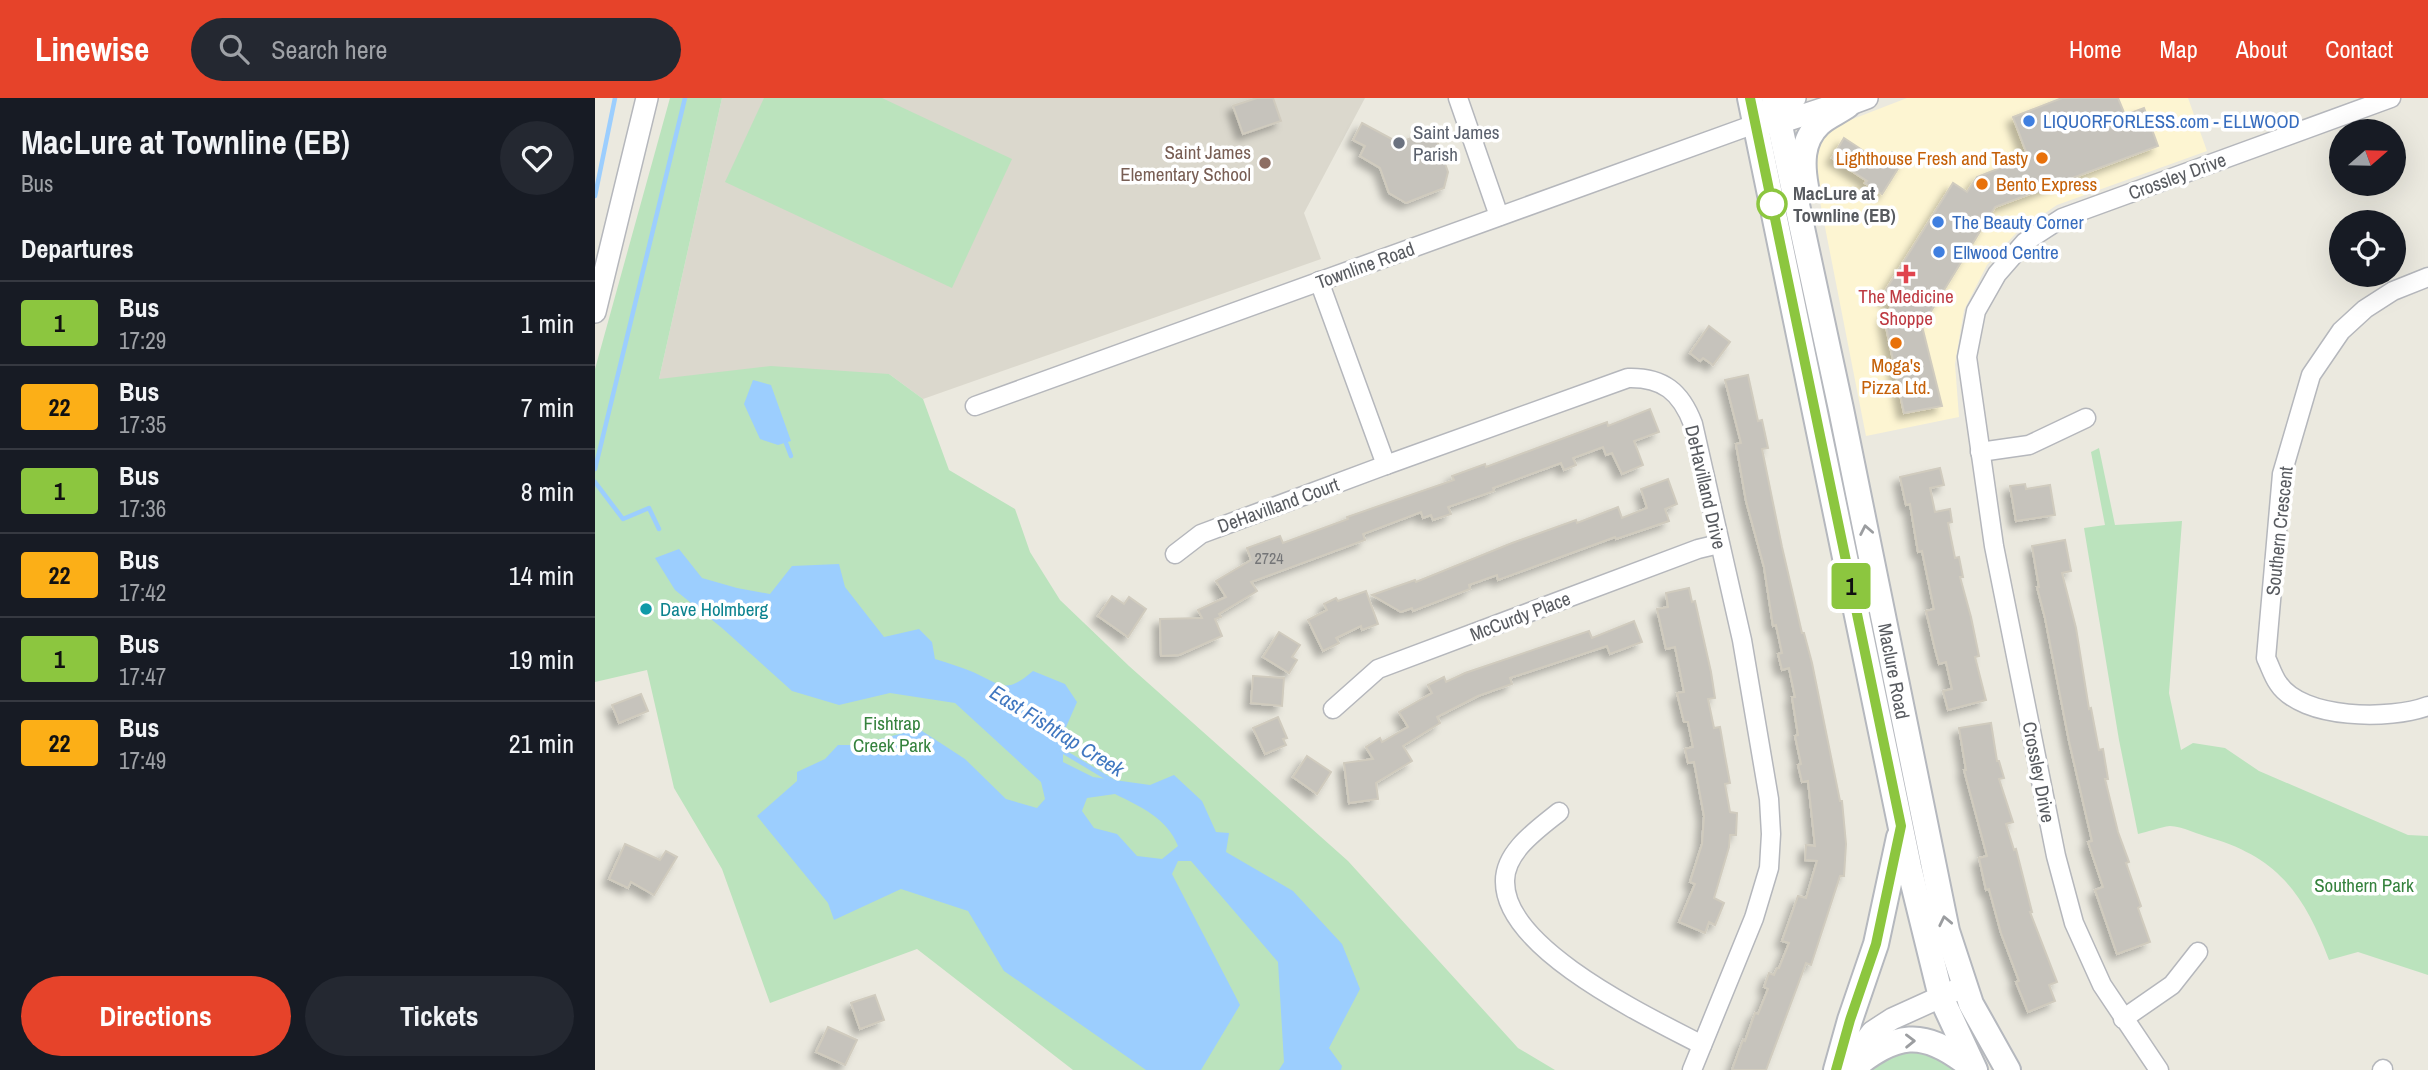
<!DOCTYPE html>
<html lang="en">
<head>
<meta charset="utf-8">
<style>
  body { margin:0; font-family:"Archivo Narrow",sans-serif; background:#242831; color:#f1f3f6; height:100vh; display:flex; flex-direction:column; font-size:26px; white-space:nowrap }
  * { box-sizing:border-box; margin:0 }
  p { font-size:23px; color:#9ea1a6 }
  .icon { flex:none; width:38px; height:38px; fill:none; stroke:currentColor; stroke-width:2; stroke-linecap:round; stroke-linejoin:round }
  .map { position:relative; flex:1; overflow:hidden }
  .drawer { display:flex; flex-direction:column; background:#171b24; width:595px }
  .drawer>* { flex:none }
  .badge { padding:0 14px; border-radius:5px; font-size:24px; line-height:46px }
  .needle { width:46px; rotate:70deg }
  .buttons { position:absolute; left:1734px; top:21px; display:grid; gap:14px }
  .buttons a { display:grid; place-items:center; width:77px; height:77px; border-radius:50%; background:#171b24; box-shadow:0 7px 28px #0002; font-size:35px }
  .map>.badge { position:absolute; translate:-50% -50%; box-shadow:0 0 0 4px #fff }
  h2 { padding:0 21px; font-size:26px; line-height:63px }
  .round { display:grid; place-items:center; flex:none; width:74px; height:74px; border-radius:37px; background:#242831 }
  .summary { display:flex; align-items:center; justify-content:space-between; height:119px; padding:0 21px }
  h1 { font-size:33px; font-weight:700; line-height:52px }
  .action { display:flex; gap:14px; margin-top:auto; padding:14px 21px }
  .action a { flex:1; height:80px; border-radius:42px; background:#e6432a; color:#fff; font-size:28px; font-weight:700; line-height:80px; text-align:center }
  .action a+a { background:#242831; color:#f1f3f6 }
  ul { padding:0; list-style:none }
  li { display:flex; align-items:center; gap:21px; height:84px; padding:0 21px; border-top:2px solid #363941 }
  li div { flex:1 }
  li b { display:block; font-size:26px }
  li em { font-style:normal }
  li .badge { min-width:77px; font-weight:700; text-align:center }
  header { display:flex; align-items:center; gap:42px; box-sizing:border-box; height:98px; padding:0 35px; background:#e6432a; color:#fff }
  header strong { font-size:33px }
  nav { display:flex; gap:38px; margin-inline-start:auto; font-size:24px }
  .search { width:490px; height:63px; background:#242831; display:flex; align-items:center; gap:18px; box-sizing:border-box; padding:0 24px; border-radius:38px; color:#9ea1a6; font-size:26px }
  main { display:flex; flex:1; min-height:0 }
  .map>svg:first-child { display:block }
  .commercial { fill:#fdf5d2 }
  .education { fill:#dbd8cd }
  .green { fill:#bbe3bd }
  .water { fill:#9ccefe; fill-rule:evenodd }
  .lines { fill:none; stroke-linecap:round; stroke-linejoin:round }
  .stream { stroke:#9ccefe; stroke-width:4.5 }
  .building { fill:#c6c3bc; stroke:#d0cbbe; stroke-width:2; filter:url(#shadow) }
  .minor-casing { stroke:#b5b7bc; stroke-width:21 }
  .tertiary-casing { stroke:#b5b7bc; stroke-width:24 }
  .secondary-casing { stroke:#b5b8be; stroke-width:28 }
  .minor { stroke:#fff; stroke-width:18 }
  .tertiary { stroke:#fff; stroke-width:21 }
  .secondary { stroke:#fff; stroke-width:24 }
  .oneway { stroke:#9b9da0 }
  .line-casing { stroke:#fff; stroke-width:16 }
  .line { stroke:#8cc63f; stroke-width:10 }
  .shop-dot { fill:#3f7fe0; stroke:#fff; stroke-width:2.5 }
  .worship-dot { fill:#6b7280; stroke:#fff; stroke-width:2.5 }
  .food-dot { fill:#e8710a; stroke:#fff; stroke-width:2.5 }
  .education-dot { fill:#8d6e63; stroke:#fff; stroke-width:2.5 }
  .stop-dot { fill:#fff; stroke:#8cc63f; stroke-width:3.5 }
  .health-dot { fill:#e0444e; stroke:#fff; stroke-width:2.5 }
  .culture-dot { fill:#0f9aa8; stroke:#fff; stroke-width:2.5 }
  .labels { text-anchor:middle; stroke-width:7; stroke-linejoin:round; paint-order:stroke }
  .number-label { font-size:16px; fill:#747577 }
  .shop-label { font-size:19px; fill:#366cbe; stroke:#fff; text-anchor:start }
  .worship-label { font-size:19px; fill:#5b616d; stroke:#fff; text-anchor:start }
  .education-label { font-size:19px; fill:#785e54; stroke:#fff; text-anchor:end }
  .food-label { font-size:19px; fill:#c56008; stroke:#fff; text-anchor:end }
  .street-label { font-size:19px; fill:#585b60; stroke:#fff }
  .stop-label { font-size:19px; font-weight:bold; fill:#585b60; stroke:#fff; text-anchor:start }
  .health-label { font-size:19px; fill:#be3a42; stroke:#fff }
  .culture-label { font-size:19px; fill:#0d838f; stroke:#fff; text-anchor:start }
  .park-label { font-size:19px; fill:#35823d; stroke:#fff }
  .water-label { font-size:21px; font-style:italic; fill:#4077c0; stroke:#fff }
</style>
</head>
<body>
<header>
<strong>Linewise</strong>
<div class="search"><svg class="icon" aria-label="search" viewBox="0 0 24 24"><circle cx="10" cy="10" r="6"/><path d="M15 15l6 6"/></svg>Search here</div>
<nav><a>Home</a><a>Map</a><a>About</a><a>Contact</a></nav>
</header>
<main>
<section class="drawer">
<div class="summary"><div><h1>MacLure at Townline (EB)</h1><p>Bus</p></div><a class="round"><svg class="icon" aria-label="heart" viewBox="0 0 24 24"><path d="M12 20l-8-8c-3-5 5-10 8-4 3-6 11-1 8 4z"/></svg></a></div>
<h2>Departures</h2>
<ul>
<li><span class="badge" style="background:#8cc63f;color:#111">1</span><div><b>Bus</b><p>17:29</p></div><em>1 min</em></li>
<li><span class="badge" style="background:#fcaf17;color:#111">22</span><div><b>Bus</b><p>17:35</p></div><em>7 min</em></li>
<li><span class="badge" style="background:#8cc63f;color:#111">1</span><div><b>Bus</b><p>17:36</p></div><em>8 min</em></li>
<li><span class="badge" style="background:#fcaf17;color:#111">22</span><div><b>Bus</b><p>17:42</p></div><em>14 min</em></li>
<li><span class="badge" style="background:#8cc63f;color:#111">1</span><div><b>Bus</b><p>17:47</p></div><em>19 min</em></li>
<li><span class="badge" style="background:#fcaf17;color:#111">22</span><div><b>Bus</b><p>17:49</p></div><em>21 min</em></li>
</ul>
<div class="action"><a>Directions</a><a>Tickets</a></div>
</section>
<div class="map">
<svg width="1833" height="972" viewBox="0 0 1833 972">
  <defs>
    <filter id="shadow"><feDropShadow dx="-6" dy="6" stdDeviation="3.5" flood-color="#0004"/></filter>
  </defs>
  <rect width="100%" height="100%" fill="#ebe9df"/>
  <polygon class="commercial" points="1312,0 1593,0 1612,53 1462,107 1422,134 1392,167 1369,212 1360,266 1364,319 1271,338 1218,68 1219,55 1236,32 1250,24"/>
  <polygon class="education" points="127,0 770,0 709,115 726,161 328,301 294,276 64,281"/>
  <g class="green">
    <polygon points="75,0 127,0 64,281 176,268 294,276 328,301 354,372 420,411 435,454 465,502 534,568 753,763 923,950 960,972 478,972 322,851 175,905 127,771 79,690 52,572 0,584 0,271"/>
    <polygon points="169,0 287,0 417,61 357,190 130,84"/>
    <path d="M1504 350 1520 427 1587 423 1574 595 1586 652 1598 645 1630 650 1664 673 1813 737 1833 738V877L1763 854 1734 862C1710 798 1684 760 1616 740 1604 737 1587 728 1575 728 1565 729 1553 734 1543 736L1524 642 1489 430 1510 427 1496 354Z"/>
    <polygon points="1322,954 1343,957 1363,972 1273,972 1294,956"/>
  </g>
  <g class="water">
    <polygon points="158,282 176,287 196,343 183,347 165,341 149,306"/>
    <path d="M84 451 107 480 142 490 175 496 197 468 244 466 250 489 289 539 324 531 337 544 340 561C353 565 366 569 378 574 407 587 410 597 438 573L470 586 482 604 468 636V664L498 679 555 687 579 677 607 703 621 734 634 735 631 754 698 793 747 846 765 891 734 950 747 968 746 972H684L689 964 683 864 596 763H583L577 776 645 907 606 972H551L409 873 373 813 306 791 239 822 233 805 162 718 202 683V674L230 661 243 647H262L324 631 370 661 411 701 442 710 450 701 446 684 360 605 295 595 244 607 197 593 127 530 80 492 60 460ZM520 696C546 709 572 720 583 748L567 761 542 758 522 736 499 730 487 713 492 700Z"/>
  </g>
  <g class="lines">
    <g class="stream">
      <polyline points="0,98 20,0"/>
      <polyline points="191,345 196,358"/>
      <polyline points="0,371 90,0"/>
      <polyline points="0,384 28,421 54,410 64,431"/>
      <polyline points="464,651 519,684"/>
    </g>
  </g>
  <g class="building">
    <polygon points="662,0 678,0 686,23 648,36 638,8"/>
    <polygon points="1467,0 1523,0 1530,17 1549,10 1563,48 1400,109 1327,228 1347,308 1309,315 1289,219 1298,206 1287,198 1358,85 1372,94 1382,79 1433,59 1418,19"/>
    <polygon points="767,25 804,45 828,35 842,43 853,74 849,90 811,105 794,95 785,70 765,58 770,48 758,42"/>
    <polygon points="1249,40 1284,63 1288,58 1293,61 1297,54 1309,61 1287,96 1270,85 1272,83 1237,60"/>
    <polygon points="1114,228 1135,244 1118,267 1108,260 1105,263 1095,255"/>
    <polygon points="1153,277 1163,323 1167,322 1173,350 1167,351 1187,449 1207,535 1209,535 1217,565 1245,703 1247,703 1251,746 1249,778 1245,778 1216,867 1211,865 1171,972 1137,972 1148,942 1150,943 1160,915 1163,916 1173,891 1169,889 1174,875 1179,877 1182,870 1184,870 1194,845 1187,843 1203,798 1211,800 1222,763 1210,762 1211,747 1220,748 1213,683 1207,684 1203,667 1206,666 1200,638 1203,637 1197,599 1200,599 1194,570 1187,572 1183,556 1187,555 1181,527 1178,528 1169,469 1151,403 1141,346 1146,345 1130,282"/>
    <polygon points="1055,311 1064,334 1039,343 1048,367 1027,376 1017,355 1011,357 1008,349 978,360 981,367 969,372 966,365 898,390 899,393 853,409 856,416 838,422 836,417 828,420 826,414 768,436 770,442 656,484 662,493 624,516 626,519 620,521 627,538 584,557 566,558 565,521 607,520 603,512 631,499 621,483 656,462 652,450 685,438 688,445 753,421 752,419 859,382 857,378 890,366 891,369 1012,324 1013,328"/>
    <polygon points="1345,370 1349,387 1335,390 1340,414 1355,411 1357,424 1353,425 1360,460 1364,459 1368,479 1365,479 1376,519 1384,558 1380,559 1391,602 1353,612 1348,593 1357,591 1351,564 1344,566 1340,551 1331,513 1339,511 1327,453 1323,454 1315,406 1311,407 1305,379"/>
    <polygon points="1073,381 1082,406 1070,411 1074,423 1021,441 1020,439 903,482 902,477 874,487 875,491 818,513 817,510 806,514 777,497 820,482 821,484 917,445 981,422 982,425 1023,409 1027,420 1052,410 1046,391"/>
    <polygon points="1430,386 1431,391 1455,387 1460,417 1421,423 1415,388"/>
    <polygon points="1470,442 1476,473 1467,475 1481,530 1494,611 1496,610 1504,652 1508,651 1513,681 1510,681 1523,734 1534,764 1531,765 1546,808 1543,810 1555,844 1522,856 1500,792 1508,789 1493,744 1497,743 1474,643 1450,520 1442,489 1444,489 1437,448"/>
    <polygon points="1094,490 1097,504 1100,503 1116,574 1120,600 1113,601 1119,630 1125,629 1130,658 1135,685 1130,686 1135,714 1142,715 1141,737 1135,737 1134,749 1119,800 1129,805 1120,827 1114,824 1110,835 1084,824 1100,786 1095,784 1107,746 1109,718 1099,664 1093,665 1090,651 1098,649 1093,624 1089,624 1082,595 1089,594 1080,549 1071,551 1062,511 1073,509 1071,495"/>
    <polygon points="771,493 783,526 767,532 766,528 741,540 744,545 728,553 713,522 732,512 729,506 741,500 743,503"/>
    <polygon points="517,498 529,506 534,499 551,511 533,539 503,518"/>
    <polygon points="1039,523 1047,544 1015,556 1012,548 915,580 917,586 883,598 842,619 845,625 808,648 817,663 781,685 783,701 754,705 749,665 778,661 771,649 785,640 787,644 813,629 804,614 837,595 833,587 849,579 851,584 870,575 994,533 997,540"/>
    <polygon points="684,534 705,547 697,559 702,562 694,575 668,559"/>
    <polygon points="658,578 689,580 687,608 656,605"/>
    <polygon points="46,596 53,613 24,625 17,607"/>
    <polygon points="683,619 692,640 688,641 691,647 670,656 658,630"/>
    <polygon points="1396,625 1402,663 1404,663 1409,680 1404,681 1418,724 1411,726 1419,752 1421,751 1437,814 1435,814 1462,884 1454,887 1460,903 1433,914 1421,884 1424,883 1406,835 1394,791 1391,792 1384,760 1392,758 1369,672 1371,672 1364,630"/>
    <polygon points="712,658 736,674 722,696 698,679"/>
    <polygon points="30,746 65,762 71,753 82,759 59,797 36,784 33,790 14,781"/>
    <polygon points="280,897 289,922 265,931 256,905"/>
    <polygon points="233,929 262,942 250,967 221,954"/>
  </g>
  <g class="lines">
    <defs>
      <g id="minor">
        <polyline points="863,0 904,118"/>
        <path d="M1833 179 1798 193 1770 211 1746 233 1716 277 1687 376 1671 560C1675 568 1678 578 1683 585 1707 622 1796 622 1833 608"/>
        <path d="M724 183 791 367 1033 280C1068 279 1086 294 1098 326L1147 542 1174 701 1176 736 1174 770 1159 820 1097 972"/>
        <polyline points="380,308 1160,26"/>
        <polyline points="1385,354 1434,347 1491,320"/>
        <polyline points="580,456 606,436 791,367"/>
        <polyline points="738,611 783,571 1103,451 1124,446"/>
        <path d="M964 714C943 731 909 754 910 784 910 852 1054 919 1107 947"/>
        <polyline points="1528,921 1577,887 1603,854"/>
        <polyline points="1564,972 1507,887 1479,825 1461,758 1399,448 1372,259 1381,213 1402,176 1430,144 1467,120 1796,0"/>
        <polyline points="1787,972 1788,971"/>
      </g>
      <g id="tertiary">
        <polyline points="1168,17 1180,7 1200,0"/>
        <polyline points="1169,25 1184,25 1236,8 1253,7 1272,0"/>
        <polyline points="0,214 52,0"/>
        <polyline points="1250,970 1277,934 1297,921 1361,892"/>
      </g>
      <g id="secondary">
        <polyline points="1155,0 1314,769 1346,899 1380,972"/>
        <polyline points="1179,0 1246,311 1352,833 1376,906 1413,972"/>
        <path d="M1211 89C1207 67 1206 43 1224 26 1232 18 1244 14 1253 7"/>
        <polyline points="1241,972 1255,922 1281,846 1304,739"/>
        <path d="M1255 972C1301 935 1327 929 1375 968"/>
      </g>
    </defs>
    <use href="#minor" class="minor-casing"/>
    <use href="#tertiary" class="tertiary-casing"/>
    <use href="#secondary" class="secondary-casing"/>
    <use href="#minor" class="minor"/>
    <use href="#tertiary" class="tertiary"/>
    <use href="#secondary" class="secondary"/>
  </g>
  <defs><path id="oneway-chevron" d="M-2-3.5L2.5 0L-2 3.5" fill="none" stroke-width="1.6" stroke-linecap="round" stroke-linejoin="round" transform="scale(1.75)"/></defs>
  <g class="oneway">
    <use href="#oneway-chevron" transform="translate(1271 432) rotate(-101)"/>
    <use href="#oneway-chevron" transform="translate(1350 823) rotate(-102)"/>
    <use href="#oneway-chevron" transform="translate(1315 943) rotate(-1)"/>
  </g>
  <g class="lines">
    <defs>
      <polyline id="line" points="1155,0 1306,728 1281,846 1255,922 1241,972"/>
    </defs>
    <use href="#line" class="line-casing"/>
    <use href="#line" class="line"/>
  </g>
  <g class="shop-dot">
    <circle cx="1434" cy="23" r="7"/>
    <circle cx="1343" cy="124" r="7"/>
    <circle cx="1344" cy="154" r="7"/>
  </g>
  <circle class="worship-dot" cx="804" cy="45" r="7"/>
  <g class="food-dot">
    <circle cx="1447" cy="60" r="7"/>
    <circle cx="1387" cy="86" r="7"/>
    <circle cx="1301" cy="245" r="7"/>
  </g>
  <circle class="education-dot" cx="670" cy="65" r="7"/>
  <circle class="stop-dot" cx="1177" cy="106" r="14"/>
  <path class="health-dot" d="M1307.5 165.5h7v7h7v7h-7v7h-7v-7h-7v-7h7z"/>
  <circle class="culture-dot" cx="51" cy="511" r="7"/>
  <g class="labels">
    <g class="number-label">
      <text x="674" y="466">2724</text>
    </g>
    <g class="shop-label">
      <text x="1448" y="30">LIQUORFORLESS.com - ELLWOOD</text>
      <text x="1357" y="131">The Beauty Corner</text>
      <text x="1358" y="161">Ellwood Centre</text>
    </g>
    <g class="worship-label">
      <text x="818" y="41">Saint James<tspan x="818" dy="22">Parish</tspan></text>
    </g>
    <g class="education-label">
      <text x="656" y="61">Saint James<tspan x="656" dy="22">Elementary School</tspan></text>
    </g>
    <g class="food-label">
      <text x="1433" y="67">Lighthouse Fresh and Tasty</text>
      <text x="1401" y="93" text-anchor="start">Bento Express</text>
      <text x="1301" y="274" text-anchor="middle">Moga's<tspan x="1301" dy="22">Pizza Ltd.</tspan></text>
    </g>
    <g class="street-label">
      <text transform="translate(1582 78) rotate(-20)" y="7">Crossley Drive</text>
      <text transform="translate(770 167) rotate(-20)" y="7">Townline Road</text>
      <text transform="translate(1111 389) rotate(77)" y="7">DeHavilland Drive</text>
      <text transform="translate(683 407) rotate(-20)" y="7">DeHavilland Court</text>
      <text transform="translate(1684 433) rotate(-84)" y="7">Southern Crescent</text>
      <text transform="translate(925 518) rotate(-21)" y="7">McCurdy Place</text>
      <text transform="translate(1299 573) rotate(79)" y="7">Maclure Road</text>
      <text transform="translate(1444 674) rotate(79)" y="7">Crossley Drive</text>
    </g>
    <g class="stop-label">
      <text x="1198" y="102">MacLure at<tspan x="1198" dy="22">Townline (EB)</tspan></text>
    </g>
    <g class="health-label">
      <text x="1311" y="205">The Medicine<tspan x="1311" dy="22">Shoppe</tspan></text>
    </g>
    <g class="culture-label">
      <text x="65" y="518">Dave Holmberg</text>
    </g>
    <g class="park-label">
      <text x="297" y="632">Fishtrap<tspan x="297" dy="22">Creek Park</tspan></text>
      <text x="1769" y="794">Southern Park</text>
    </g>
    <g class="water-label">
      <text transform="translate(462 633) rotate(32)" y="7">East Fishtrap Creek</text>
    </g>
  </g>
</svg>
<div class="buttons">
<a><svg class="needle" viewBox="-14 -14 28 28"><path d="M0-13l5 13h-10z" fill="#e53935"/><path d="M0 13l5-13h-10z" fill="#9ea1a6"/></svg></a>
<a><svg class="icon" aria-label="locate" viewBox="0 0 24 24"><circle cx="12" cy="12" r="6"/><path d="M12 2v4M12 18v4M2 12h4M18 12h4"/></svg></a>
</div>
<b class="badge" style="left:1256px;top:488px;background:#8cc63f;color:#111">1</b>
</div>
</main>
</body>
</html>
